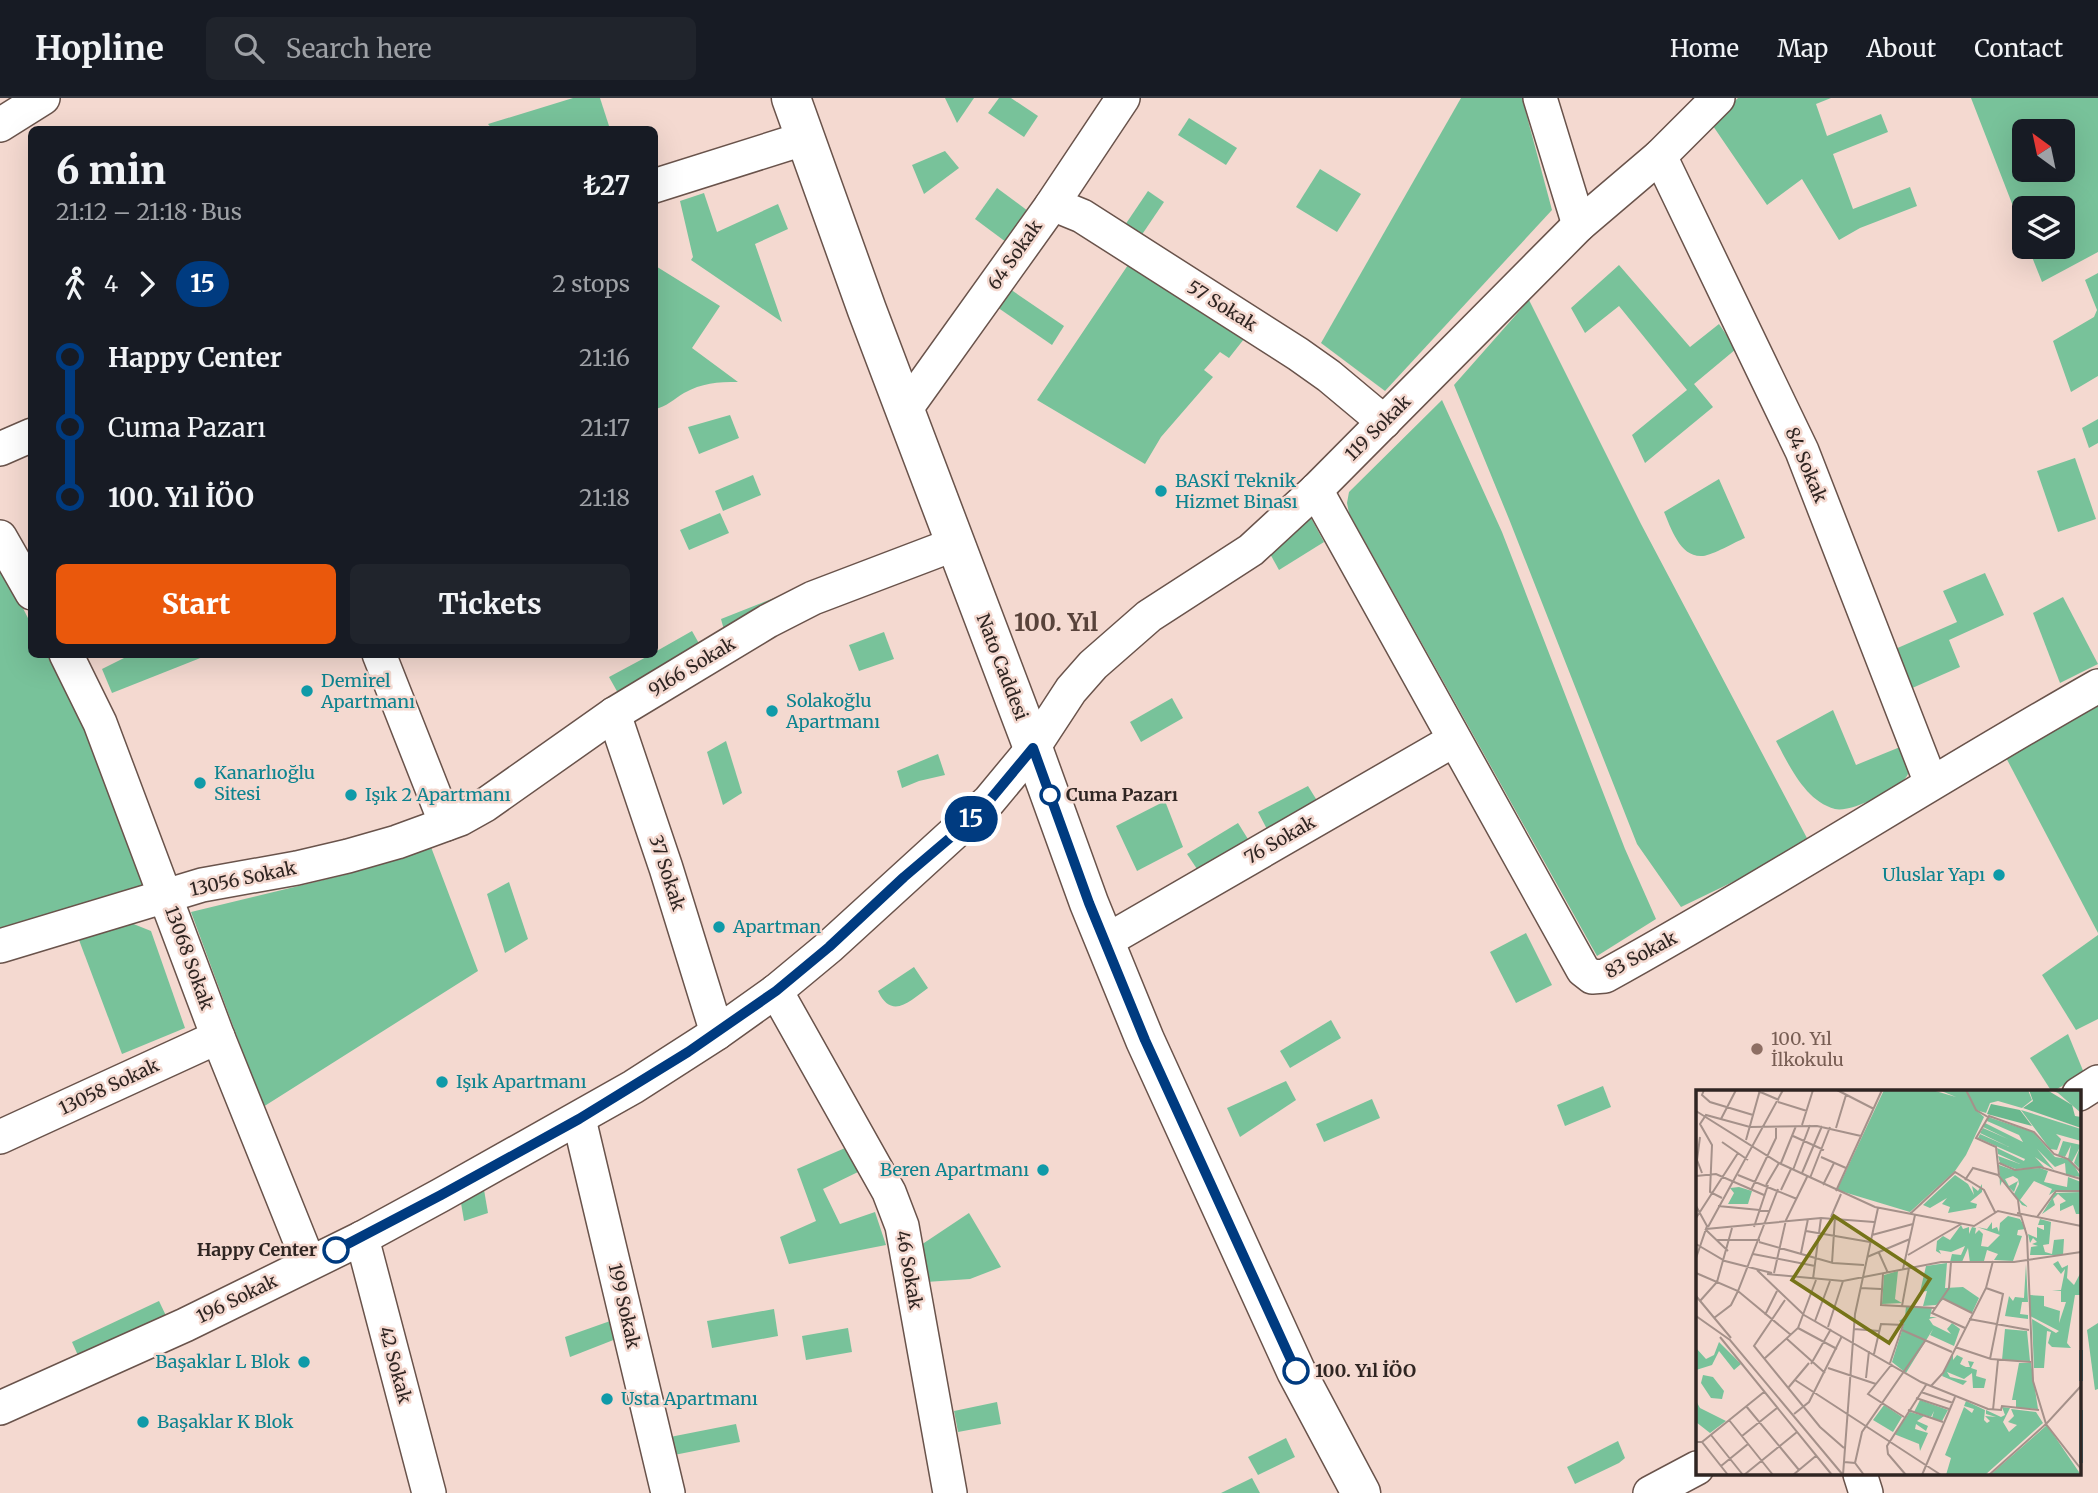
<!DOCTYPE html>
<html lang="en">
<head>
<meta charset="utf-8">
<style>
  body { margin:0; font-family:Merriweather,serif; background:#20242c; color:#f1f3f6; height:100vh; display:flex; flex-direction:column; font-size:26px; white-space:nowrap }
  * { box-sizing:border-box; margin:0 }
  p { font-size:23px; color:#9ea1a6 }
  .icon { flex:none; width:38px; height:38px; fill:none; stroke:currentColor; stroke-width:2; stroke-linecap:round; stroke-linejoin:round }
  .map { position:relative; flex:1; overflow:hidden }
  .side { position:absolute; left:28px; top:28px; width:630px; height:532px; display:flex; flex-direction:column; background:#171b24; border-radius:10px; box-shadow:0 7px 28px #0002 }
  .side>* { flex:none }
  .badge { padding:0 14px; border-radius:23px; font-size:24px; line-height:46px }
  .needle { width:46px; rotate:327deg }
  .buttons { position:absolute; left:2012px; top:21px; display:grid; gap:14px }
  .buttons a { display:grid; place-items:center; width:63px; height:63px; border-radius:10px; background:#171b24; box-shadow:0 7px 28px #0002; font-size:35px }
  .map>.badge { position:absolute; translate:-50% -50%; box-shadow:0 0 0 4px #fff }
  .legs { display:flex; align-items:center; gap:10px; height:77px; padding:0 28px; font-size:23px }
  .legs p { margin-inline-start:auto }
  .headline { display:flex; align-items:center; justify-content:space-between; height:119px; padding:0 28px }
  h1 { font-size:38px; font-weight:800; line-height:52px }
  .cta { display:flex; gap:14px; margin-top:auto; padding:14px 28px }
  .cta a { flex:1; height:80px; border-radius:10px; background:#ea580c; color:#fff; font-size:28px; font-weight:800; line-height:80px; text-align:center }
  .cta a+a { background:#20242c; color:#f1f3f6 }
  ul { padding:0 28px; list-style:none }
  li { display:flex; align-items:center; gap:24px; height:70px; font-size:26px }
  li i { display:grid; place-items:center; width:10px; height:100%; margin:0 9px; background:currentColor }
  li i::after { content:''; width:18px; height:18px; margin:-9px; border:5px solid; border-radius:50%; background:#171b24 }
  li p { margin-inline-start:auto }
  li:first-child i { background:linear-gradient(#0000 50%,currentColor 0) }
  li:last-child i { background:linear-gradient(currentColor 50%,#0000 0) }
  header { display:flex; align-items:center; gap:42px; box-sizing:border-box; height:98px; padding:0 35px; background:#171b24; border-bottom:2px solid #363941 }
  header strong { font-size:33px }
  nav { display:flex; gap:38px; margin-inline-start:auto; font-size:24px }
  .search { width:490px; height:63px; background:#20242c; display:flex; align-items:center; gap:18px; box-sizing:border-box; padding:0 24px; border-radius:10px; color:#9ea1a6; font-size:26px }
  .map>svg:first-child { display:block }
  .green { fill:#78c29a; fill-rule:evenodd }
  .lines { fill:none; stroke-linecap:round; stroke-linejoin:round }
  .minor-casing { stroke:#69534b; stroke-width:36 }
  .major-casing { stroke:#69534b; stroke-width:41 }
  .minor { stroke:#fff; stroke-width:33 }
  .major { stroke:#fff; stroke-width:38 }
  .line-1-casing { stroke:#fff; stroke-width:16 }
  .line-1 { stroke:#003b80; stroke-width:10 }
  .culture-dot { fill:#0f9aa8; stroke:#f4d9d0; stroke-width:2.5 }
  .stop-1-dot { fill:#fff; stroke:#003b80; stroke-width:3.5 }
  .education-dot { fill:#8d6e63; stroke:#f4d9d0; stroke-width:2.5 }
  .labels { text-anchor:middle; stroke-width:5; stroke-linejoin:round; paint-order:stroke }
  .street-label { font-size:18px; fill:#2f2522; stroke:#f4d9d0 }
  .culture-label { font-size:18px; fill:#0d838f; stroke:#f4d9d0; text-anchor:start }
  .stop-label { font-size:18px; font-weight:bold; fill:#2f2522; stroke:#f4d9d0; text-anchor:start }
  .education-label { font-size:18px; fill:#785e54; stroke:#f4d9d0; text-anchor:start }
  .district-label { font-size:24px; font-weight:bold; fill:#58433b; stroke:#f4d9d0 }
  .inset-river { fill:none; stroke:#2590ab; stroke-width:3.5 }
  .inset-road { fill:none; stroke:#a5918a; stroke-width:2 }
  .view { fill:#767418; fill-opacity:0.15; stroke:#767418; stroke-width:3.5 }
  .inset-edge { fill:none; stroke:#2f2522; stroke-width:3.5 }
</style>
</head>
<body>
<header>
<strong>Hopline</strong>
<div class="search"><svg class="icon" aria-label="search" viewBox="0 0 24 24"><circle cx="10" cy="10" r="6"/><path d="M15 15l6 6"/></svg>Search here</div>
<nav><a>Home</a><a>Map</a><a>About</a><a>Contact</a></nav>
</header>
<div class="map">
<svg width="2098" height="1395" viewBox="0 0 2098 1395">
  <rect width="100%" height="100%" fill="#f4d9d0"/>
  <g class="green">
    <polygon points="573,0 600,0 610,31 493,32 488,26"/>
    <polygon points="945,0 974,0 957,25"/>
    <polygon points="999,0 1011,0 1038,18 1024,39 988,15"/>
    <polygon points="1461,0 1522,0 1552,112 1385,293 1321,245"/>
    <polygon points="1738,0 1831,0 1816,6 1827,38 1881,16 1888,34 1833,56 1853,111 1910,89 1917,108 1860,130 1839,142 1802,81 1767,107 1711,25"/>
    <path d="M1971 0H2098V154L2042 184 2028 149H2063V110H2025V139ZM2063 33V72H2025V33Z"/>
    <polygon points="1189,20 1237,50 1226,67 1178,37"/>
    <polygon points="945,53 959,70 924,96 912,67"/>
    <polygon points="1320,71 1361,96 1337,134 1296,109"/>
    <polygon points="997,90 1032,116 1010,147 975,121"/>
    <polygon points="1148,93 1164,104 1141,138 1125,127"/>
    <polygon points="704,95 717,134 778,106 788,131 755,146 782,224 691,162 693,159 680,103"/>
    <polygon points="1130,164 1244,241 1229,260 1220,254 1204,272 1213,279 1161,339 1145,366 1037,302"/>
    <path d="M654 167 720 208 692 250 738 284C717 284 702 285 684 295 674 301 666 309 655 311Z"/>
    <polygon points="1619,167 1690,249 1719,226 1736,251 1694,286 1713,309 1645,365 1632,337 1687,292 1619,208 1585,235 1571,210"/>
    <polygon points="2098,175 2098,278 2071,294 2053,243 2094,219 2097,212 2085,182"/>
    <polygon points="1007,189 1064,228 1052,247 994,207"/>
    <polygon points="1529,202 1641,426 1808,742 1743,779 1681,809 1637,746 1509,421 1454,287"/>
    <polygon points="1442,302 1502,434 1625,751 1656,821 1597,858 1349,415 1347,405 1349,394"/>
    <polygon points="730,317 739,340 699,356 688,329"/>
    <polygon points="2098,321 2098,345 2089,350 2082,330"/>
    <polygon points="2075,360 2096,421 2058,434 2037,373"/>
    <polygon points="753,377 761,397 723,413 715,393"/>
    <path d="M1719 381 1745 440C1735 444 1713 457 1703 458 1680 460 1671 430 1664 414Z"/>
    <polygon points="720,415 729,435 689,452 680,432"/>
    <polygon points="1310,418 1324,444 1279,472 1269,454"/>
    <polygon points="0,465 31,526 32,556 47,557 97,654 144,791 0,836"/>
    <polygon points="1985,475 2004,517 1949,542 1960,569 1910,591 1893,552 1957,524 1943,493"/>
    <polygon points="797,491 724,532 721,521"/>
    <polygon points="2063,499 2098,566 2060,585 2033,515"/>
    <polygon points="692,533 701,549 618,595 609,579 650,557 654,556 655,554"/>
    <polygon points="884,534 894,561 859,573 849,547"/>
    <polygon points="132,556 208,556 208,557 112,595 102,571"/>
    <polygon points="2098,594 2098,835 2002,652"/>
    <polygon points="1172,600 1183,620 1141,644 1130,624"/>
    <path d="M1833 612 1856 667 1905 647C1908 657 1913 667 1907 678 1899 691 1851 715 1835 711 1805 703 1789 667 1776 643Z"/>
    <polygon points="726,643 742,695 723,707 707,654"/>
    <polygon points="938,656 945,677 919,683 902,690 897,673"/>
    <polygon points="1308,688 1321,709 1269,735 1258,714"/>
    <polygon points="1165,703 1183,749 1137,773 1116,728"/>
    <polygon points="1238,725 1251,746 1201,777 1187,756"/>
    <polygon points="431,749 478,873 263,1009 191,814 344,777"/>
    <polygon points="509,784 528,841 505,855 487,796"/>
    <polygon points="131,825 151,833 185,930 122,956 79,842"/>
    <polygon points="1526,835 1552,887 1516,905 1490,854"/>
    <polygon points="2098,837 2098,921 2076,932 2042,877"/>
    <path d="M914 869 928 890C911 902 892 923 878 893Z"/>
    <polygon points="1331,922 1341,940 1290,970 1280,953"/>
    <polygon points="2068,936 2084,975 2052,994 2030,960"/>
    <polygon points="1286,983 1296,1002 1240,1039 1227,1010"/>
    <polygon points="1603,988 1611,1009 1565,1028 1557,1007"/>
    <polygon points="1372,1001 1380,1020 1324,1044 1316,1026"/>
    <polygon points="845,1050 858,1074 823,1091 840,1126 875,1114 886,1147 789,1166 780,1139 816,1123 797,1071"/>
    <polygon points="483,1086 488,1115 464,1123 460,1099"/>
    <polygon points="969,1115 1001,1169 970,1181 926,1184 921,1147"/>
    <polygon points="159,1203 168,1222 80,1262 72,1244"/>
    <polygon points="774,1211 778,1238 712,1250 707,1223"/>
    <polygon points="613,1222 616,1241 570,1259 565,1239"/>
    <polygon points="2098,1225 2098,1291 2095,1292 2087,1232"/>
    <polygon points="848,1230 852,1254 806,1262 802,1238"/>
    <polygon points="997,1304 1001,1326 958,1334 954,1313"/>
    <polygon points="736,1326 740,1344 674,1357 670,1339"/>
    <polygon points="1286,1340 1295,1359 1258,1377 1248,1359"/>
    <polygon points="1618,1343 1625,1360 1619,1365 1575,1386 1567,1369"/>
    <polygon points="1252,1380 1260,1395 1221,1395"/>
  </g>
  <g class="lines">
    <defs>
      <g id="minor">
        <polyline points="1540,0 1579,127"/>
        <polyline points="0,27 43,0"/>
        <polyline points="1660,58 1802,353 1931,685"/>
        <polyline points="654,88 806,40"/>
        <polyline points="1051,108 1060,109 1082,118 1298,256 1329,278 1384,324"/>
        <polyline points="905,312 1051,108 1123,0"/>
        <polyline points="0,351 32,337"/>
        <path d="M1316 392 1583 872 1592 879 1605 878C1772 786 1932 682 2098 588"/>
        <polyline points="0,439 32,495"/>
        <polyline points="66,556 100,625 218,939 309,1165"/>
        <polyline points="379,556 446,726"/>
        <polyline points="614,616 666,770 717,935"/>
        <polyline points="1106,843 1454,642"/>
        <polyline points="0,848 202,787 297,770 348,758 397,744 460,721 485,707 614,616 768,523 813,500 955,446"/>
        <polyline points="776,893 889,1094 902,1128 950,1395"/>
        <polyline points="2079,996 2098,984"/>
        <polyline points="579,1021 668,1395"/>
        <polyline points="0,1039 218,939"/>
        <polyline points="362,1140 429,1395"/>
        <polyline points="0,1310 185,1227 362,1140 441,1097 633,989 717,935 776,893 829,849 989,703 1033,650 1071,592 1093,567 1149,518 1251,452 1316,392 1579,127 1660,58 1718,0"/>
        <polyline points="1860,1376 1866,1395"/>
        <polyline points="1650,1395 1697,1370"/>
      </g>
      <polyline id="major" points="791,0 867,212 1033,650 1089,805 1145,942 1296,1273 1361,1395"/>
    </defs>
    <use href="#minor" class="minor-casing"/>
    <use href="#major" class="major-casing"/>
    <use href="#minor" class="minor"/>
    <use href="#major" class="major"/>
  </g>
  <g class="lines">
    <defs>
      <polyline id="line-1" points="336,1152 441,1097 579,1021 688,954 776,893 829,849 904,779 964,728 989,703 1033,650 1089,805 1145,942 1296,1273"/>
    </defs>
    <use href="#line-1" class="line-1-casing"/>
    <use href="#line-1" class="line-1"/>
  </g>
  <g class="culture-dot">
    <circle cx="1161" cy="393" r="7"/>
    <circle cx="307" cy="593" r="7"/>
    <circle cx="772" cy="613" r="7"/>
    <circle cx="200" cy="685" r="7"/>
    <circle cx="351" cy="697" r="7"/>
    <circle cx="1999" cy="777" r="7"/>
    <circle cx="719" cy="829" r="7"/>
    <circle cx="442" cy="984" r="7"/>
    <circle cx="1043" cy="1072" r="7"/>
    <circle cx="304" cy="1264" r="7"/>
    <circle cx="607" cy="1301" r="7"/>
    <circle cx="143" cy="1324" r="7"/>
  </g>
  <g class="stop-1-dot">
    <circle cx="1050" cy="697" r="9"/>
    <circle cx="336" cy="1152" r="12"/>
    <circle cx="1296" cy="1273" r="12"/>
  </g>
  <circle class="education-dot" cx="1757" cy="951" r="7"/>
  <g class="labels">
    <g class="street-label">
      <text transform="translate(1015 157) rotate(-55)" y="6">64 Sokak</text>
      <text transform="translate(1222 208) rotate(32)" y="6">57 Sokak</text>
      <text transform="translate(1378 330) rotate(-45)" y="6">119 Sokak</text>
      <text transform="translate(1806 367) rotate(67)" y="6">84 Sokak</text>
      <text transform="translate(692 569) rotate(-31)" y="6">9166 Sokak</text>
      <text transform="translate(1002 569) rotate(69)" y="6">Nato Caddesi</text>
      <text transform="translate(1280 742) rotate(-30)" y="6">76 Sokak</text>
      <text transform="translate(667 775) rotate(72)" y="6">37 Sokak</text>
      <text transform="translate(243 781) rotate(-12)" y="6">13056 Sokak</text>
      <text transform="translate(1641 857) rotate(-28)" y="6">83 Sokak</text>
      <text transform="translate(189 860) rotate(70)" y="6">13068 Sokak</text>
      <text transform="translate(109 989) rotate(-25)" y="6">13058 Sokak</text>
      <text transform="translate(909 1172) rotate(80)" y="6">46 Sokak</text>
      <text transform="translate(237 1201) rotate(-26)" y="6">196 Sokak</text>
      <text transform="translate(624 1208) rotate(77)" y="6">199 Sokak</text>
      <text transform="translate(395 1267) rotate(75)" y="6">42 Sokak</text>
    </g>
    <g class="culture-label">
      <text x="1175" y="389">BASKİ Teknik<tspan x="1175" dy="21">Hizmet Binası</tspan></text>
      <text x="321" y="589">Demirel<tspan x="321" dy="21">Apartmanı</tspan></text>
      <text x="786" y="609">Solakoğlu<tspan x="786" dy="21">Apartmanı</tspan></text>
      <text x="214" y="681">Kanarlıoğlu<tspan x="214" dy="21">Sitesi</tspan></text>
      <text x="365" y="703">Işık 2 Apartmanı</text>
      <text x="1985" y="783" text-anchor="end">Uluslar Yapı</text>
      <text x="733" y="835">Apartman</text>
      <text x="456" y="990">Işık Apartmanı</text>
      <text x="1029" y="1078" text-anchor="end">Beren Apartmanı</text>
      <text x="290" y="1270" text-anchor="end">Başaklar L Blok</text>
      <text x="621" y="1307">Usta Apartmanı</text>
      <text x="157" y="1330">Başaklar K Blok</text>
    </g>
    <g class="stop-label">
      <text x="1066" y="703">Cuma Pazarı</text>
      <text x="317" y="1158" text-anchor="end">Happy Center</text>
      <text x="1315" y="1279">100. Yıl İÖO</text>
    </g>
    <g class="education-label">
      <text x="1771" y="947">100. Yıl<tspan x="1771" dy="21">İlkokulu</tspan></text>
    </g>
    <g class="district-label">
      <text x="1056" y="533">100. Yıl</text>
    </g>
  </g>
  <g transform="translate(1696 992)">
    <rect width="385" height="385" fill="#f4d9d0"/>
    <path d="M188 0H236L260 7 243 0H332L336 10 326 18 302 11 294 13 290 23 280 20 288 27 270 65 259 81 214 122 141 100ZM355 0H385V23L362 3ZM325 20 385 39V51L360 44 365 49 361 60 354 59ZM292 27 337 42 359 67 372 69 375 55 369 67 362 65 367 51 385 55 383 78 378 73 384 57 376 72 385 87 370 85 369 73 359 77 341 59 358 80 339 67 348 77 320 79 304 73 302 66 324 74 302 64 301 58 328 71 329 69 282 48 284 44 313 57 284 43 287 38 312 49 287 37 289 33 327 52 323 45 291 31ZM303 75 317 80 344 78 352 81 348 92 371 97 372 87 385 92V100H361L353 105 356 99 338 91 324 110 332 117 326 115 318 104 323 94 322 89 317 86 309 89 313 96 322 91 318 102 306 91 304 96ZM259 85 272 94 278 105 276 96 282 101 286 94V102L274 112 281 114 280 118 252 123 254 117 246 114 251 108 234 118 227 115ZM43 97 56 101 52 114H32L38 103 34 98ZM385 102 384 124H380L377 115 364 121V114L370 111 362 104 357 109 359 115 346 124 359 103ZM312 126 324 129 330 139 322 140 321 145 326 146 317 171 298 170 302 164 291 160 288 171 274 173 272 158 266 172H254L256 164 265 165 269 156 255 162 243 160 245 164 240 161 241 151 247 146 254 150 265 135 267 139 273 137V144L276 137 280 138 279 144 283 140 287 144 285 156 292 157 304 145 281 137 291 139 296 132V139L301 137 303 142 304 133ZM344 129 355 132 353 154 347 155 349 162 356 164 358 150 368 149 367 165H334L335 157 342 156 336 154 341 152 337 148 334 153 332 144 341 148V137L348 140V135H342ZM362 171 366 178 372 175 371 188 378 195 385 182V205H379L371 253 375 258 356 257 352 253 355 242 351 241 348 278H338L336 229 360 243 363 241 334 226V205L348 206V216L364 221 363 233 370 212H365V201H356L365 200 368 185 369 179 365 184 357 174ZM251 173 249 198 267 197 283 208 276 223 248 209 240 215 227 216 231 201 224 202 230 176ZM330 174 332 212H326L324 224 332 225V229L309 226 313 206 317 211 319 207 328 208ZM202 181 199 209 206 213 186 214 188 185ZM210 216 236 218 234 227H241L233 229 237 235 255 244 251 239 256 233 264 239 258 256 234 245 237 239 210 283 196 272 208 234 203 231 209 227ZM309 239 331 241 334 271 306 270ZM23 252 45 274 38 280 23 261 16 275 0 280V258L10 269 18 265ZM257 263V270L261 265 267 268 264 274 270 277H274L272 271 278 272 275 278 281 280 280 286 290 289 288 298H277L276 283 268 289 251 282 254 287 271 291 267 295 246 286ZM323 273H335L342 319 320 318V310H316ZM7 285 17 287 28 301 26 309 15 308 5 293ZM224 310 252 320 246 331 236 328 238 321 235 327 218 322ZM0 311 4 318 30 331 14 343 0 332ZM270 311 289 320 288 330 291 333 294 331 289 326 300 327 290 324V320L305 327 309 325 306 317 314 318 307 332 313 342 321 335 312 332 318 326 315 319 340 322 347 333 289 385H250L255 368 249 365 268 317 276 323 278 319 268 316ZM188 315 206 327 197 342 177 330ZM214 322 228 326 221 331 232 336 230 341 220 334 219 339 232 343 224 361 223 354 198 344ZM351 335 385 385H294Z" fill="#78c29a"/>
    <path d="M333 0H351L376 15 379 26 385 27V38L327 18 337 11ZM295 14 324 20 336 36 291 24Z" fill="#69b88e"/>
    <path class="inset-river" d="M385 260V291M385 320V373"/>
    <path class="inset-road" d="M8 0 6 5 14 12 57 25M141 0 178 19M270 0 280 20 292 27M62 1 83 10M82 12 111 21M0 21 83 73 179 117 278 136 302 121 325 126 331 146 337 291 350 334 293 385M25 29 40 0M106 35 117 0M140 38 150 5M97 46 128 60M4 47 1 70 6 83M50 50 64 0M26 52 52 70M125 67 150 78M85 73 100 36M303 73 319 80 344 77 385 89M97 80 114 35M106 83 126 36M42 85 101 109M303 85 300 57 280 48 293 26 338 42 358 64 372 69 385 82M0 86 20 84 68 105M114 88 134 37M269 90 277 78 302 85 322 110 324 126M70 95 83 73M127 95 138 73M55 100 80 48V38M85 100 95 79M140 101 186 0M26 108 14 102 16 55 4 34 10 25 54 37 121 36 165 46M0 116 11 136 0 168M22 116 74 121M321 123 385 136M214 124 259 82 288 100 299 122M135 127 145 104M341 127 360 101H385M0 128 42 63M12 137 87 0M58 137 72 95M9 139 32 161M10 139 125 128 178 132M110 141 174 152M176 145 217 134M21 150H64M63 152 137 173 168 175M0 154 29 171 76 183M105 163 112 129M183 163 192 183M57 164 119 176M212 165 265 134M171 167 214 149M255 172 253 198 236 223 269 238M136 173 139 127M207 179 219 125M61 180 108 225 225 292 292 319 305 320 306 316 343 320M0 183 42 201 95 245M78 183 90 130 111 87M71 184 147 191 245 172H318L385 162M187 184 185 215 239 218M117 189 125 128M164 198 185 199M290 198 307 204 294 269M0 206 35 248M246 208 276 223M89 210 58 256 124 337 148 358M4 211 21 192 36 138M206 216 213 178M69 225 81 201M0 226 34 250 147 385M18 228 35 215 42 201 82 99M273 229 333 240M119 231 134 191M132 237 147 191M102 238 141 259M158 239 183 241M206 240 256 262M24 247 136 385M91 249 129 283M259 257 295 269 335 272M178 264 185 234 207 235 194 273M68 269 102 238 120 190M115 274 135 239M196 274 172 304 208 327M132 278 180 294M170 288 173 261M99 290 245 385M235 296 247 283 290 198 297 171M385 296 350 334 385 379M92 298 113 273M225 302 257 313M220 308 253 319M50 316 103 380M212 320 247 332M297 320 302 270M98 324 113 312 146 246M33 330 77 385M15 345 47 385M46 346 81 318M0 352H6L32 385M6 352 68 302M148 372 159 373 168 385M159 373 166 342 229 251M25 376 52 354M48 385 101 342M97 385 121 365M147 385 159 224 182 118M210 385 192 364 191 356 230 295M226 385 259 307"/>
    <path class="view" d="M138 126 234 189 193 253 96 190Z"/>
    <rect width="385" height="385" class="inset-edge"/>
  </g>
</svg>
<div class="buttons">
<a><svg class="needle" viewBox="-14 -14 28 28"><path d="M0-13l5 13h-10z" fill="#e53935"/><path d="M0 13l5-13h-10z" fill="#9ea1a6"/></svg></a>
<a><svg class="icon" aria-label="layers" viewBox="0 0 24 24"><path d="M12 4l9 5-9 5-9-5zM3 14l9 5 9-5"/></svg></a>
</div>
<b class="badge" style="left:971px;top:721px;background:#003b80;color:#fff">15</b>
<section class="side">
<div class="headline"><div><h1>6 min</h1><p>21:12 – 21:18 · Bus</p></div><b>₺27</b></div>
<div class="legs"><svg class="icon" aria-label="walk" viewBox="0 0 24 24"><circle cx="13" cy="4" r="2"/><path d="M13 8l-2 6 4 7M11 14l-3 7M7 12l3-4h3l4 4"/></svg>4<svg class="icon" aria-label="forward" viewBox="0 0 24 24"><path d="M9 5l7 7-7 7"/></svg><b class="badge" style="background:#003b80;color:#fff">15</b><p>2 stops</p></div>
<ul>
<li><i style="color:#003b80"></i><b>Happy Center</b><p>21:16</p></li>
<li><i style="color:#003b80"></i><span>Cuma Pazarı</span><p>21:17</p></li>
<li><i style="color:#003b80"></i><b>100. Yıl İÖO</b><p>21:18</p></li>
</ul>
<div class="cta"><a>Start</a><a>Tickets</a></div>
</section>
</div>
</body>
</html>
